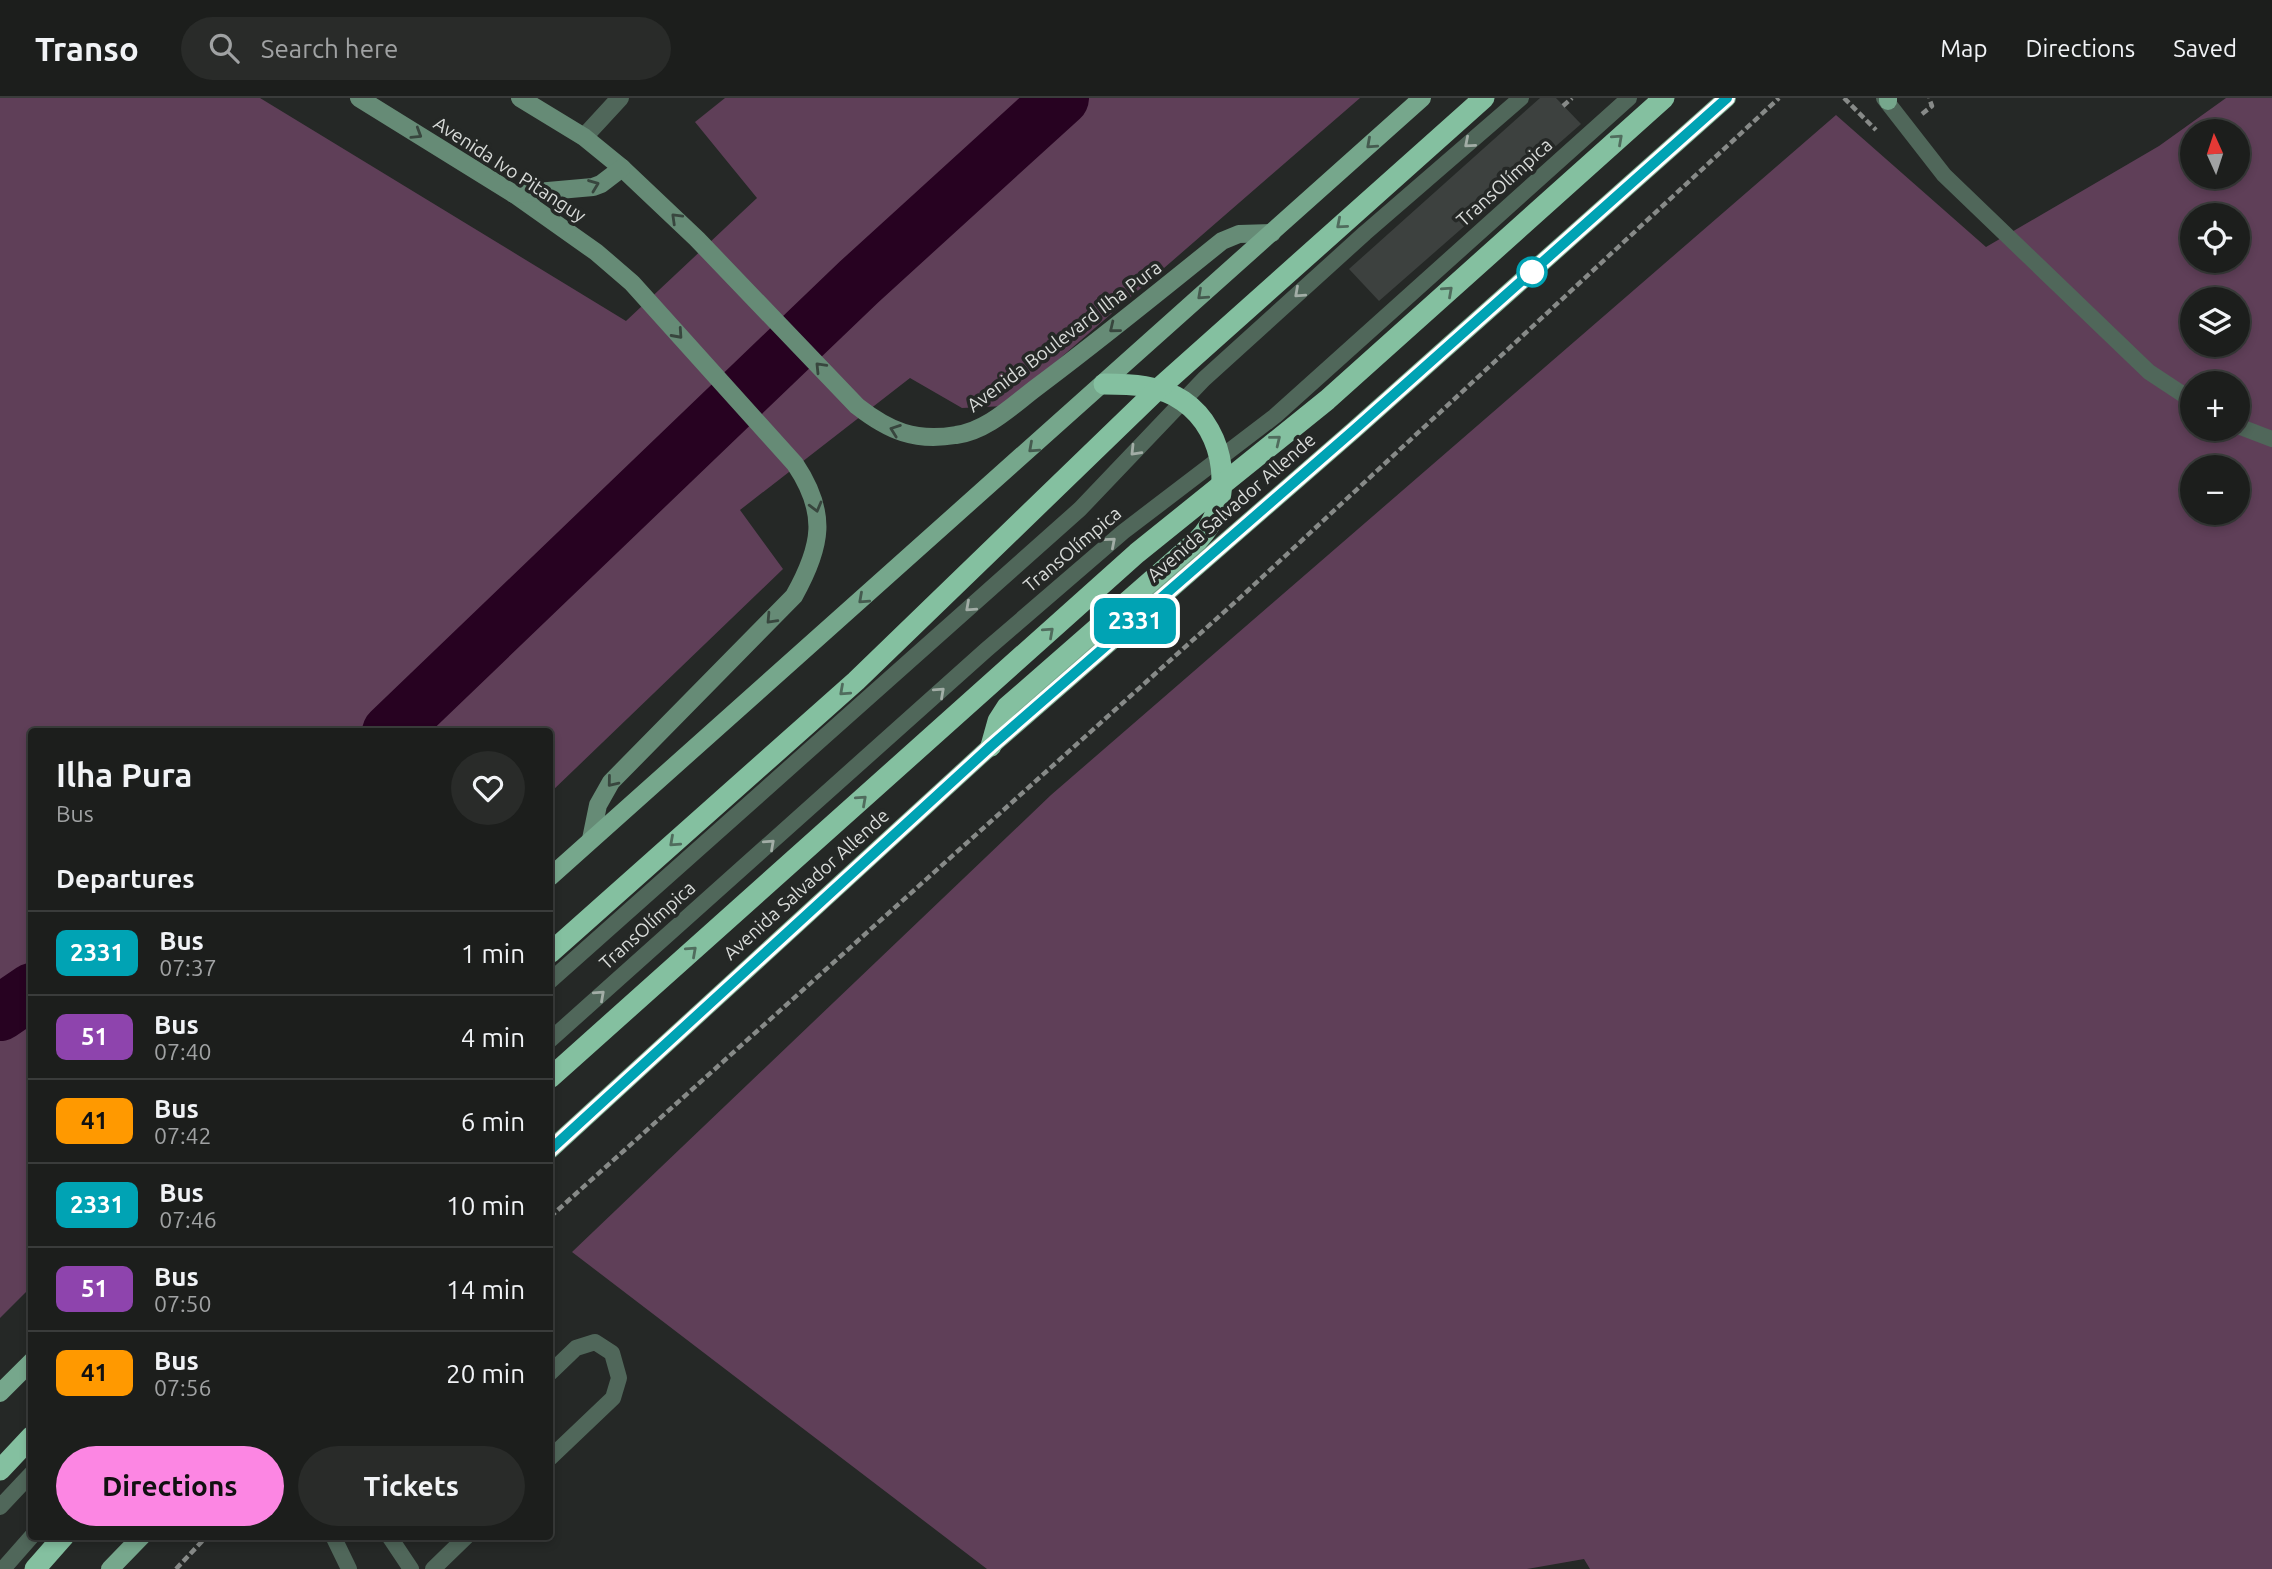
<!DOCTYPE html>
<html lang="en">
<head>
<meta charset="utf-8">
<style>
  body { margin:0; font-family:Ubuntu,sans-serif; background:#292b29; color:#f1f3f6; height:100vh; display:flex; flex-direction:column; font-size:26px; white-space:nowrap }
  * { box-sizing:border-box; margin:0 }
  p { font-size:23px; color:#a0a2a3 }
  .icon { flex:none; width:38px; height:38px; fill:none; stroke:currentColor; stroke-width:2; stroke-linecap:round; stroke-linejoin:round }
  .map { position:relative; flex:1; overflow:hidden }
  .drawer { position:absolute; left:28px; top:630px; width:525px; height:812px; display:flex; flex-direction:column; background:#1c1e1c; border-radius:7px; box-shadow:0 4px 10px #0003,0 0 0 2px #3a3c3b }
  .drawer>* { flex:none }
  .badge { padding:0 14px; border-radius:10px; font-size:24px; line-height:46px }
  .needle { width:46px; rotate:357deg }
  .fabs { position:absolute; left:2180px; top:21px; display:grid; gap:14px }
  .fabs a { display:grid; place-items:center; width:70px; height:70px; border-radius:50%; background:#1c1e1c; box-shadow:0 4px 10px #0003,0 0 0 2px #3a3c3b; font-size:35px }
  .map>.badge { position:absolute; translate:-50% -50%; box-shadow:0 0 0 4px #fff }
  h2 { padding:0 28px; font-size:26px; line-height:63px }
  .round { display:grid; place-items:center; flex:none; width:74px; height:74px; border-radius:37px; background:#292b29 }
  .summary { display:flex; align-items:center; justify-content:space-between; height:119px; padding:0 28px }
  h1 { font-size:33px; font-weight:700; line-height:52px }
  .cta { display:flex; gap:14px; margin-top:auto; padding:14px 28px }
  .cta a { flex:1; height:80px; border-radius:42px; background:#fc86e3; color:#111; font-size:28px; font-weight:700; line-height:80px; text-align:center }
  .cta a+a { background:#292b29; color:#f1f3f6 }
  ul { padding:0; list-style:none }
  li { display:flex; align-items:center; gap:21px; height:84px; padding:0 28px; border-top:2px solid #3a3c3b }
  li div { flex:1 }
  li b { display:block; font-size:26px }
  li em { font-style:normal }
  li .badge { min-width:77px; font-weight:700; text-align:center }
  header { display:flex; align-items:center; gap:42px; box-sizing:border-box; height:98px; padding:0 35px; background:#1c1e1c; border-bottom:2px solid #3a3c3b }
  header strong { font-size:33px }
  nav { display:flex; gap:38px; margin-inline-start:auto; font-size:24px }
  .search { width:490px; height:63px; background:#292b29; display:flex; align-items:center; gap:18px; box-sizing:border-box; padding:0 24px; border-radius:38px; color:#a0a2a3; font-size:26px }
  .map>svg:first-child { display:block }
  .green { fill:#5f3f58; fill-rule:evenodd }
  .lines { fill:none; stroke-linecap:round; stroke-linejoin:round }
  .river { stroke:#270221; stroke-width:56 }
  .building { fill:#3d413f }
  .path { stroke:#878a88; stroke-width:4.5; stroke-dasharray:7 3.5; stroke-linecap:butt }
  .lane { stroke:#50675a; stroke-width:16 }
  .street { stroke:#50675a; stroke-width:18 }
  .secondary { stroke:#668b76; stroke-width:18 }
  .primary { stroke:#76a78c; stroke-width:18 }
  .highway { stroke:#84c0a0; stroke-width:21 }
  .oneway { stroke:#38463e }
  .oneway2 { stroke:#506c5d }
  .oneway3 { stroke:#a2ada6 }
  .oneway4 { stroke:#455b4f }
  .line-casing { stroke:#fff; stroke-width:16 }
  .line { stroke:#00a3b4; stroke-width:10 }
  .stop-dot { fill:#fff; stroke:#00a3b4; stroke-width:3.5 }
  .labels { text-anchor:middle; stroke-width:7; stroke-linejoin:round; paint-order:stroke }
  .street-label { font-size:19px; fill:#d8dbd9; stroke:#252826 }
</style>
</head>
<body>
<header>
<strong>Transo</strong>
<div class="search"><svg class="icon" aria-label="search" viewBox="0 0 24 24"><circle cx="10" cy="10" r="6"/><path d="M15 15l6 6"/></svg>Search here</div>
<nav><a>Map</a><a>Directions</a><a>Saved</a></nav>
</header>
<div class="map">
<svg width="2272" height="1471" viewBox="0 0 2272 1471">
  <rect width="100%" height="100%" fill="#252826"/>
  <g class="green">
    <polygon points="0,0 260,0 626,223 757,100 695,24 725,0 1360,0 1005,308 962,310 910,280 740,412 783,471 550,695 550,634 32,634 31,1189 0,1220"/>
    <path d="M2226 0H2272V1471H1590L1584 1461 1527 1471H987L572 1154 1051 697 1836 17 1986 149 2159 48ZM2193 33H2238V79H2193ZM2193 117H2238V163H2193ZM2193 201H2238V247H2193ZM2193 285H2238V331H2193ZM2193 369H2238V415H2193Z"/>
  </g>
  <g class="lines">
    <g class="river">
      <polyline points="390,634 859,184 1061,0"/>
      <polyline points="0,915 32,893"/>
    </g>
  </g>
  <polygon class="building" points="1540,0 1556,0 1581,26 1379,203 1349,171"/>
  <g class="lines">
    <g class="path">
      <polyline points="1844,0 1876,32"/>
      <polyline points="1563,8 1572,0"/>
      <polyline points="1922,16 1932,8 1929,0"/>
      <polyline points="550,1119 1243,497 1779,0"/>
      <polyline points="176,1471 207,1438"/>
    </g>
    <g class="lane">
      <polyline points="1884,0 1944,77 2149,274 2193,303"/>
      <polyline points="2238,328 2272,341"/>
      <polyline points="550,883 1080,411 1204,281 1365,135 1521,0"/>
      <polyline points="550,942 986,552 1123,434 1275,318 1629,0"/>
      <polyline points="550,1275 576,1250 595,1244 612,1255 619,1280 613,1300 550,1360"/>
      <polyline points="0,1409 32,1375"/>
      <polyline points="333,1438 349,1471"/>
      <polyline points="389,1438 411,1471"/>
      <polyline points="3,1471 32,1438"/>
      <polyline points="433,1471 467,1438"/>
    </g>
    <polyline class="street" points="584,39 620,0"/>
    <g class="secondary">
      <path d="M359 0 514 96 596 154 632 185 795 366C828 415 822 448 794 498L611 684 598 707 591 741"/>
      <path d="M520 0 584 39 622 70 697 141 857 308C889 333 915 344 956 337 987 333 1013 307 1037 289 1100 242 1161 192 1222 143L1239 136 1272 135"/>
      <polyline points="514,96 593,89 601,86 622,70"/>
    </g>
    <g class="primary">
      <polyline points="1888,0 1888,3"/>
      <polyline points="550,779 1422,0"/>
      <polyline points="550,1052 991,648 1354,332 1727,0"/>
      <polyline points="0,1295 32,1263"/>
      <polyline points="110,1471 142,1438"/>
    </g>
    <g class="highway">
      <path d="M991 648 998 623 1007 609 1198 442C1236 404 1227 333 1183 303 1160 287 1131 286 1104 286"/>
      <polyline points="550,855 856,583 1158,291 1484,0"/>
      <polyline points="550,980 1137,455 1327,302 1664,0"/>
      <polyline points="0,1372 32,1338"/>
      <polyline points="35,1471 64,1438"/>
    </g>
  </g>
  <defs><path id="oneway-chevron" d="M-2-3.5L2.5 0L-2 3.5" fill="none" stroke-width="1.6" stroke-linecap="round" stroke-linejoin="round" transform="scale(1.75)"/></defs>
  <g class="oneway">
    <use href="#oneway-chevron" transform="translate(417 36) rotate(32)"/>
    <use href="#oneway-chevron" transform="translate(594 87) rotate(-21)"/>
    <use href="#oneway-chevron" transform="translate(676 120) rotate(-136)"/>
    <use href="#oneway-chevron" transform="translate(1114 230) rotate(141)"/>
    <use href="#oneway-chevron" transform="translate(678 236) rotate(48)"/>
    <use href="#oneway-chevron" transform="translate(820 269) rotate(-134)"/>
    <use href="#oneway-chevron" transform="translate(895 332) rotate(-160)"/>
    <use href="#oneway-chevron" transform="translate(816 409) rotate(75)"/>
    <use href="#oneway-chevron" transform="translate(771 521) rotate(133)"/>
    <use href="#oneway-chevron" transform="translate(612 684) rotate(129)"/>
  </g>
  <g class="oneway2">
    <use href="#oneway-chevron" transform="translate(1618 41) rotate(-42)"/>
    <use href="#oneway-chevron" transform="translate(1341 126) rotate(139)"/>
    <use href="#oneway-chevron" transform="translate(1448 193) rotate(-42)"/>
    <use href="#oneway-chevron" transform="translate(1276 342) rotate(-39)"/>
    <use href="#oneway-chevron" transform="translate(1049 534) rotate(-42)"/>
    <use href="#oneway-chevron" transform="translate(844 593) rotate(138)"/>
    <use href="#oneway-chevron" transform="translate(862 702) rotate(-42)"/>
    <use href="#oneway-chevron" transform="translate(674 744) rotate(138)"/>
    <use href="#oneway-chevron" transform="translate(692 853) rotate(-42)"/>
  </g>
  <g class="oneway3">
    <use href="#oneway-chevron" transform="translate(1469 45) rotate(139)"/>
    <use href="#oneway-chevron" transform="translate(1299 195) rotate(138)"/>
    <use href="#oneway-chevron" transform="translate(1135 353) rotate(134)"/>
    <use href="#oneway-chevron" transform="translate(1111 444) rotate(-41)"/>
    <use href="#oneway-chevron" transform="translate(970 509) rotate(138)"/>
    <use href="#oneway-chevron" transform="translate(940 594) rotate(-42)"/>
    <use href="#oneway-chevron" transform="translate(770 746) rotate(-42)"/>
    <use href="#oneway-chevron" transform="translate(600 897) rotate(-42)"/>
  </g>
  <g class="oneway4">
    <use href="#oneway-chevron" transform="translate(1371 46) rotate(138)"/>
    <use href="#oneway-chevron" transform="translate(1202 197) rotate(138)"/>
    <use href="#oneway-chevron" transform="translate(1033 350) rotate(138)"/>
    <use href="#oneway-chevron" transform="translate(863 501) rotate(138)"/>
  </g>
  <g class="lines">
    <defs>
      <polyline id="line" points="550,1052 991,648 1354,332 1727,0"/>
    </defs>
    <use href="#line" class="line-casing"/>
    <use href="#line" class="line"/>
  </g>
  <circle class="stop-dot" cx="1532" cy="174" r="14"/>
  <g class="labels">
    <g class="street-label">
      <text transform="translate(510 71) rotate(33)" y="7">Avenida Ivo Pitanguy</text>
      <text transform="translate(1504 84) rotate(-42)" y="7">TransOlímpica</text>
      <text transform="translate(1064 238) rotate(-37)" y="7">Avenida Boulevard Ilha Pura</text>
      <text transform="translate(1231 409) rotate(-41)" y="7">Avenida Salvador Allende</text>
      <text transform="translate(1072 451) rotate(-40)" y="7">TransOlímpica</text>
      <text transform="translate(806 786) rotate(-42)" y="7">Avenida Salvador Allende</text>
      <text transform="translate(647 827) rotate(-42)" y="7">TransOlímpica</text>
    </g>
  </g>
</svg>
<div class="fabs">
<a><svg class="needle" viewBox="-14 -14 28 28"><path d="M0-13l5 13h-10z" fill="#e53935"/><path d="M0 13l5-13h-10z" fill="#a0a2a3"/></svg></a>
<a><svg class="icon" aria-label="locate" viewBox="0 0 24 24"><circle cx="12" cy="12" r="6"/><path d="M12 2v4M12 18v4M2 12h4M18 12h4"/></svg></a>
<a><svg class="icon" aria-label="layers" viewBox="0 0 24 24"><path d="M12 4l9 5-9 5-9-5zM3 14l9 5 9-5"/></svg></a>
<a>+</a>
<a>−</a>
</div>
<b class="badge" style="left:1135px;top:523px;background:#00a3b4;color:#fff">2331</b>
<section class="drawer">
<div class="summary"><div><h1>Ilha Pura</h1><p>Bus</p></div><a class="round"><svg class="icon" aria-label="heart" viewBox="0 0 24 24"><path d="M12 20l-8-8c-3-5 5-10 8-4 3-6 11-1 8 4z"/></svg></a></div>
<h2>Departures</h2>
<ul>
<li><span class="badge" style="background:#00a3b4;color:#fff">2331</span><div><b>Bus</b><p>07:37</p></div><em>1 min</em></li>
<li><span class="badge" style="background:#8e44ad;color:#fff">51</span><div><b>Bus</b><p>07:40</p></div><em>4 min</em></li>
<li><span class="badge" style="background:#f90;color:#111">41</span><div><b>Bus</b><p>07:42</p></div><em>6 min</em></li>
<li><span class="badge" style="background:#00a3b4;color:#fff">2331</span><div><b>Bus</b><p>07:46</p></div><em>10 min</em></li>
<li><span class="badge" style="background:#8e44ad;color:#fff">51</span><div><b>Bus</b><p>07:50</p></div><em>14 min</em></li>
<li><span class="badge" style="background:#f90;color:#111">41</span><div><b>Bus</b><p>07:56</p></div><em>20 min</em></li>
</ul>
<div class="cta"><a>Directions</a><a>Tickets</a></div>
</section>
</div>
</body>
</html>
